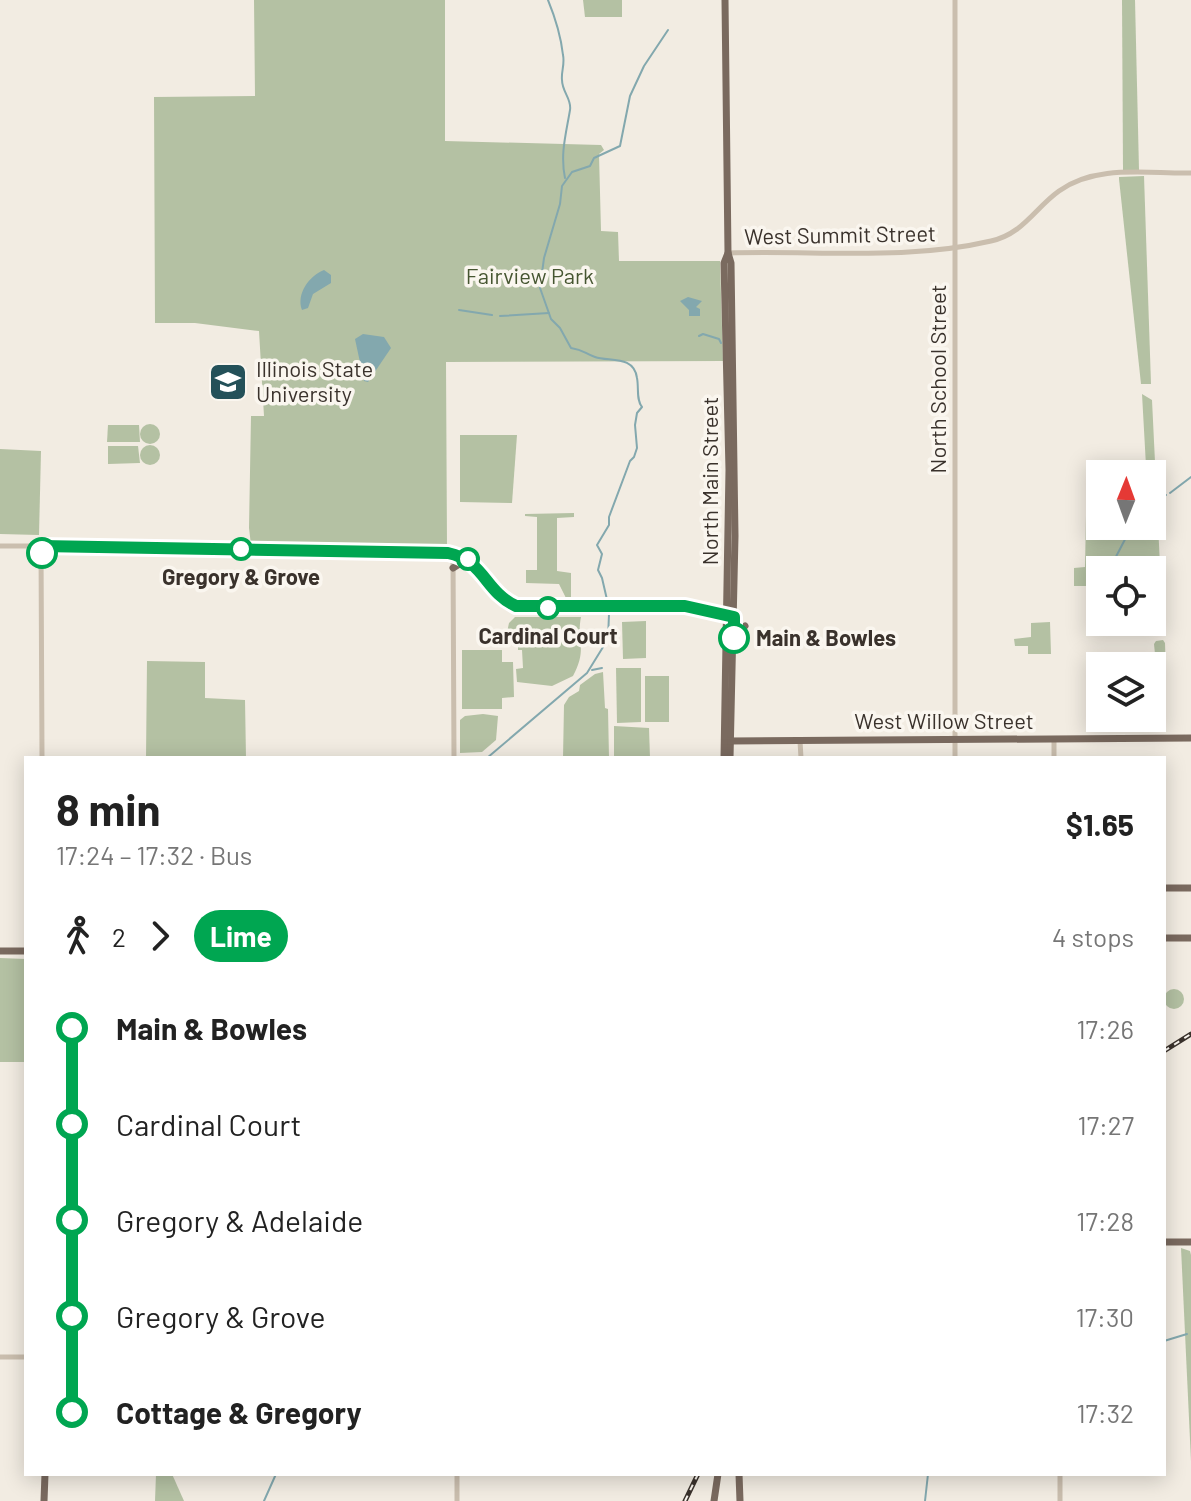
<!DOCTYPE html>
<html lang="en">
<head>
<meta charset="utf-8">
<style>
  body { margin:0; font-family:Barlow,sans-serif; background:#f2f2f2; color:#222; height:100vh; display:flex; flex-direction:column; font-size:30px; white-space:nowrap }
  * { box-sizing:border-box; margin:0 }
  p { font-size:26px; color:#767676 }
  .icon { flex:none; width:44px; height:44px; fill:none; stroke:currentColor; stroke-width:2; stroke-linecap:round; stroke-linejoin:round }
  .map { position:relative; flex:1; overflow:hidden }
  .sheet { position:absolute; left:24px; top:756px; width:1142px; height:720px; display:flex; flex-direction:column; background:#fff; border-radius:0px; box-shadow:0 4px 20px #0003 }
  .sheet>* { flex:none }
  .badge { padding:0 16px; border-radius:26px; font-size:28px; line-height:52px }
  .needle { width:52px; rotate:1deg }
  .tools { position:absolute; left:1086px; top:460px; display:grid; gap:16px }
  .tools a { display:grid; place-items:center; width:80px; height:80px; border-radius:0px; background:#fff; box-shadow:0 4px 20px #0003; font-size:40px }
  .map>.badge { position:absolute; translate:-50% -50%; box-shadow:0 0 0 4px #fff }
  .legs { display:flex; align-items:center; gap:12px; height:88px; padding:0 32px; font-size:26px }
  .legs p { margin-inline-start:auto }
  .summary { display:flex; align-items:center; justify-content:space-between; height:136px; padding:0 32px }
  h1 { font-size:44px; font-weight:700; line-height:60px }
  ul { padding:0 32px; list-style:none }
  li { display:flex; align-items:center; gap:28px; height:96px; font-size:30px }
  li i { display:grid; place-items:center; width:12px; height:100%; margin:0 10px; background:currentColor }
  li i::after { content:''; width:20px; height:20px; margin:-10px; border:6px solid; border-radius:50%; background:#fff }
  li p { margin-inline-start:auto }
  li:first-child i { background:linear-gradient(#0000 50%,currentColor 0) }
  li:last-child i { background:linear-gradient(currentColor 50%,#0000 0) }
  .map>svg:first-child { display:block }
  .green { fill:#b4c1a3 }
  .water { fill:#83a8ae }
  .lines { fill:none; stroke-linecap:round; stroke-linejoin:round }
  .stream { stroke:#83a8ae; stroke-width:2 }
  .minor { stroke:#cabeae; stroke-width:5 }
  .major { stroke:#7a6a5f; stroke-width:7 }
  .rail-casing { stroke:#3a322c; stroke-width:5 }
  .rail { stroke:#faf6ef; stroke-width:2; stroke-dasharray:6; stroke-linecap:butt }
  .line-1-casing { stroke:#fff; stroke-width:18 }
  .line-1 { stroke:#00a651; stroke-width:12 }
  .stop-1-dot { fill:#fff; stroke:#00a651; stroke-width:4 }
  .labels { text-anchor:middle; stroke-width:7; stroke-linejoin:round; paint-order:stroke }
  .street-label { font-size:22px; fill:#3a322c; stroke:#faf6ef }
  .park-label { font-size:22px; fill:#465631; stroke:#faf6ef }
  .poi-label { font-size:22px; fill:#3a322c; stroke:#faf6ef; text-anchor:start }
  .stop-label { font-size:22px; font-weight:bold; fill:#3a322c; stroke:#faf6ef }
</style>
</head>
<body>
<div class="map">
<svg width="1191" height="1501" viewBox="0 0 1191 1501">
  <rect width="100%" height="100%" fill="#f2ece2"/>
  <g class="green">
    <polygon points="254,0 445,0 445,141 601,145 604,150 599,154 601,231 618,232 619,261 720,261 723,361 446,362 447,547 251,545 249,528 251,416 264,416 259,331 195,323 155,323 154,97 255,96"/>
    <polygon points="583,0 622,0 622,17 585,17"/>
    <polygon points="1122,0 1135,0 1139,170 1123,170"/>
    <polygon points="1144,176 1151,384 1141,384 1119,179 1119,177"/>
    <polygon points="1142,394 1152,400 1161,586 1152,583 1152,570 1100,570 1100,586 1074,586 1074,568 1085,567 1086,515 1100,515 1100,526 1152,526 1152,474 1144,474 1146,466"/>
    <circle cx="150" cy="434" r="10"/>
    <polygon points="108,425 139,425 140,442 107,442"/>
    <polygon points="460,435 517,435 512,503 460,502"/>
    <circle cx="150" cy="455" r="10"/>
    <polygon points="108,446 138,446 140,463 108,464"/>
    <polygon points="0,449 41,451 39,535 0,534"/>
    <polygon points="574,513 574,517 557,518 557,571 571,573 571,598 566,598 559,584 526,583 526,570 537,570 537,517 525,516 525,514"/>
    <path d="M515 617H581C576 642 588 648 573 676L552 686 517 682 516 669 523 668 522 650H518V643L507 642 503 638 506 637 509 623Z"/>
    <polygon points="646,621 646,658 623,659 622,622"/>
    <polygon points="1050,622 1051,654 1028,654 1028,646 1015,646 1014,639 1031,637 1031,623"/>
    <polygon points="1163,640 1165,643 1166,681 1158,684 1154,644 1156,641"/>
    <polygon points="462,650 502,650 502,662 513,662 514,697 502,698 502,709 462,709"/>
    <polygon points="147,661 205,662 205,698 245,700 246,758 146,758"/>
    <polygon points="616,668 641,668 641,722 617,723"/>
    <polygon points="603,672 605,708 608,709 609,758 563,758 564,705 569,697 579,691 580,685 595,674"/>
    <rect x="645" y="676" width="24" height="46"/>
    <polygon points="483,714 498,716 496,740 482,752 460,753 460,720 465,716"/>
    <polygon points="614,726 649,728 650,758 614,758"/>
    <polygon points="0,958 26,959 26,1062 0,1062"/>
    <circle cx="1174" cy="999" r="10"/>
    <polygon points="1181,1248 1190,1251 1191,1255 1191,1461"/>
    <polygon points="156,1474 172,1474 184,1501 155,1501"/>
  </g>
  <g class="water">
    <path d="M324 270 331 275V283L313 294 308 308 302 310C296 294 309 276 324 270Z"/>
    <polygon points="688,297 702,301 696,307 700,309 700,316 689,316 689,310 680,301"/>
    <polygon points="363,334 384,337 391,348 368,382 364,381 355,339"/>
  </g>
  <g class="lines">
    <g class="stream">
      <path d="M548 0C555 17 561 37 563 55 565 64 561 72 562 80 562 92 572 99 570 110 566 134 560 154 565 178"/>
      <polyline points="459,310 492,315"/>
      <polyline points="500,316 549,313"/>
      <polyline points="699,336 703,334 719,339 721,343"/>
      <polyline points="1170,493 1191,477"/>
      <polyline points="1156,497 1166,495"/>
      <polyline points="1109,570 1132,526"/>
      <path d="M608 604 602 578 598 570 602 554 597 545 609 525V517L630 461 634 457 637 448 635 425 637 413 642 407C636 400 639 388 637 378 634 355 609 362 595 357 584 353 584 350 571 348L560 328 551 319 540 288 544 258 560 204 562 186 572 172 590 166 594 158 620 146 630 96 644 66 668 30"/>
      <polyline points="592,670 602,668"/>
      <polyline points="487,758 587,673 608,639 609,614"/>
      <polyline points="1164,1341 1187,1334"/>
      <polyline points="264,1501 276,1474"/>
      <polyline points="925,1501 928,1474"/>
    </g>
    <g class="minor">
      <polyline points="955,0 955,758"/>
      <path d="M728 253C815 250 906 261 991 241 1023 234 1035 208 1059 191 1096 164 1148 174 1191 173"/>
      <polyline points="0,546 41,546 42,758"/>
      <polyline points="453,555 454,758"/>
      <polyline points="1054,739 1054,758"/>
      <polyline points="800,741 801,758"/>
      <polyline points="0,1357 26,1357"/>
      <polyline points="457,1474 457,1501"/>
      <polyline points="1060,1474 1060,1501"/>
    </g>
    <g class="major">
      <polyline points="725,0 728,253 731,263 735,536 730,758"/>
      <path d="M41 546 448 553C486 561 485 594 518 607L685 606 734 617"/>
      <polyline points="453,568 461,563 466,563"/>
      <polyline points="734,633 745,626"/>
      <polyline points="729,741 1191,738"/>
      <polyline points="724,758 729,470 724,263 728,253"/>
      <polyline points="1164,888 1191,888"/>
      <polyline points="1164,938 1191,938"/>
      <polyline points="0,951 26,951"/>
      <polyline points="1164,1242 1191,1242"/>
      <polyline points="739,1474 740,1501"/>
      <polyline points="44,1501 45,1474"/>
      <polyline points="714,1501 718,1474"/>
    </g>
    <defs>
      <g id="rail">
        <polyline points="1164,1051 1191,1034"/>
        <polyline points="685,1501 698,1474"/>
      </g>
    </defs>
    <use href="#rail" class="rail-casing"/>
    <use href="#rail" class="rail"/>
  </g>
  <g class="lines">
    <defs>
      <path id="line-1" d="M42 553 41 546 448 553C485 561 484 591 516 606H685L734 617V638"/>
    </defs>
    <use href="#line-1" class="line-1-casing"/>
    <use href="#line-1" class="line-1"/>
  </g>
  <defs>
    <symbol id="university-square" viewBox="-11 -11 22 22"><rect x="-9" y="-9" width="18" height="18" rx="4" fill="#245159" stroke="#faf6ef"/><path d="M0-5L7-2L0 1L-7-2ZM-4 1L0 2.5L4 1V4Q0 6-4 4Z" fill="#fff"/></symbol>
  </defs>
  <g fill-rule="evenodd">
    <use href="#university-square" x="206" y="360" width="44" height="44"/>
  </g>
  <g class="stop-1-dot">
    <circle cx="241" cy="549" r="10"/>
    <circle cx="42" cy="553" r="14"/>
    <circle cx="468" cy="559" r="10"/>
    <circle cx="548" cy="608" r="10"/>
    <circle cx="734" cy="638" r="14"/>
  </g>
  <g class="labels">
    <g class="street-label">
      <text transform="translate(840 235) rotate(-1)" y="8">West Summit Street</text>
      <text transform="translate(938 379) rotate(-90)" y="8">North School Street</text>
      <text transform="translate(710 481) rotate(-90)" y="8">North Main Street</text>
      <text x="944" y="729">West Willow Street</text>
    </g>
    <g class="park-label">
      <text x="530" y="284">Fairview Park</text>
    </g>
    <g class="poi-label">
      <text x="256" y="377">Illinois State<tspan x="256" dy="25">University</tspan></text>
    </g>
    <g class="stop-label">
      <text x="241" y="585">Gregory &amp; Grove</text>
      <text x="548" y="644">Cardinal Court</text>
      <text x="756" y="646" text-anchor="start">Main &amp; Bowles</text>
    </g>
  </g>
</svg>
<div class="tools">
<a><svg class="needle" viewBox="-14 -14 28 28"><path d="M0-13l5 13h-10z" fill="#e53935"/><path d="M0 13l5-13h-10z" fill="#767676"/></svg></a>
<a><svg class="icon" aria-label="locate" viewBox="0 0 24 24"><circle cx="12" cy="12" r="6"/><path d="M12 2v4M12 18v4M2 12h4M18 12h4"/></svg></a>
<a><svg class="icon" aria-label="layers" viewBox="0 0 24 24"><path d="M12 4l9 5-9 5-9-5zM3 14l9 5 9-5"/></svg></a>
</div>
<section class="sheet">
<div class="summary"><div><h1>8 min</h1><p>17:24 – 17:32 · Bus</p></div><b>$1.65</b></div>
<div class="legs"><svg class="icon" aria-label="walk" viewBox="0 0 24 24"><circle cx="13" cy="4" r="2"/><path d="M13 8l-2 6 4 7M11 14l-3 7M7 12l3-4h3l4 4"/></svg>2<svg class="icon" aria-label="forward" viewBox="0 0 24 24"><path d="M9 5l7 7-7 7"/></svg><b class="badge" style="background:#00a651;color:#fff">Lime</b><p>4 stops</p></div>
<ul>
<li><i style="color:#00a651"></i><b>Main &amp; Bowles</b><p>17:26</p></li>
<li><i style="color:#00a651"></i><span>Cardinal Court</span><p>17:27</p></li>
<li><i style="color:#00a651"></i><span>Gregory &amp; Adelaide</span><p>17:28</p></li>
<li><i style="color:#00a651"></i><span>Gregory &amp; Grove</span><p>17:30</p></li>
<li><i style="color:#00a651"></i><b>Cottage &amp; Gregory</b><p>17:32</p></li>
</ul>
</section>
</div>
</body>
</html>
